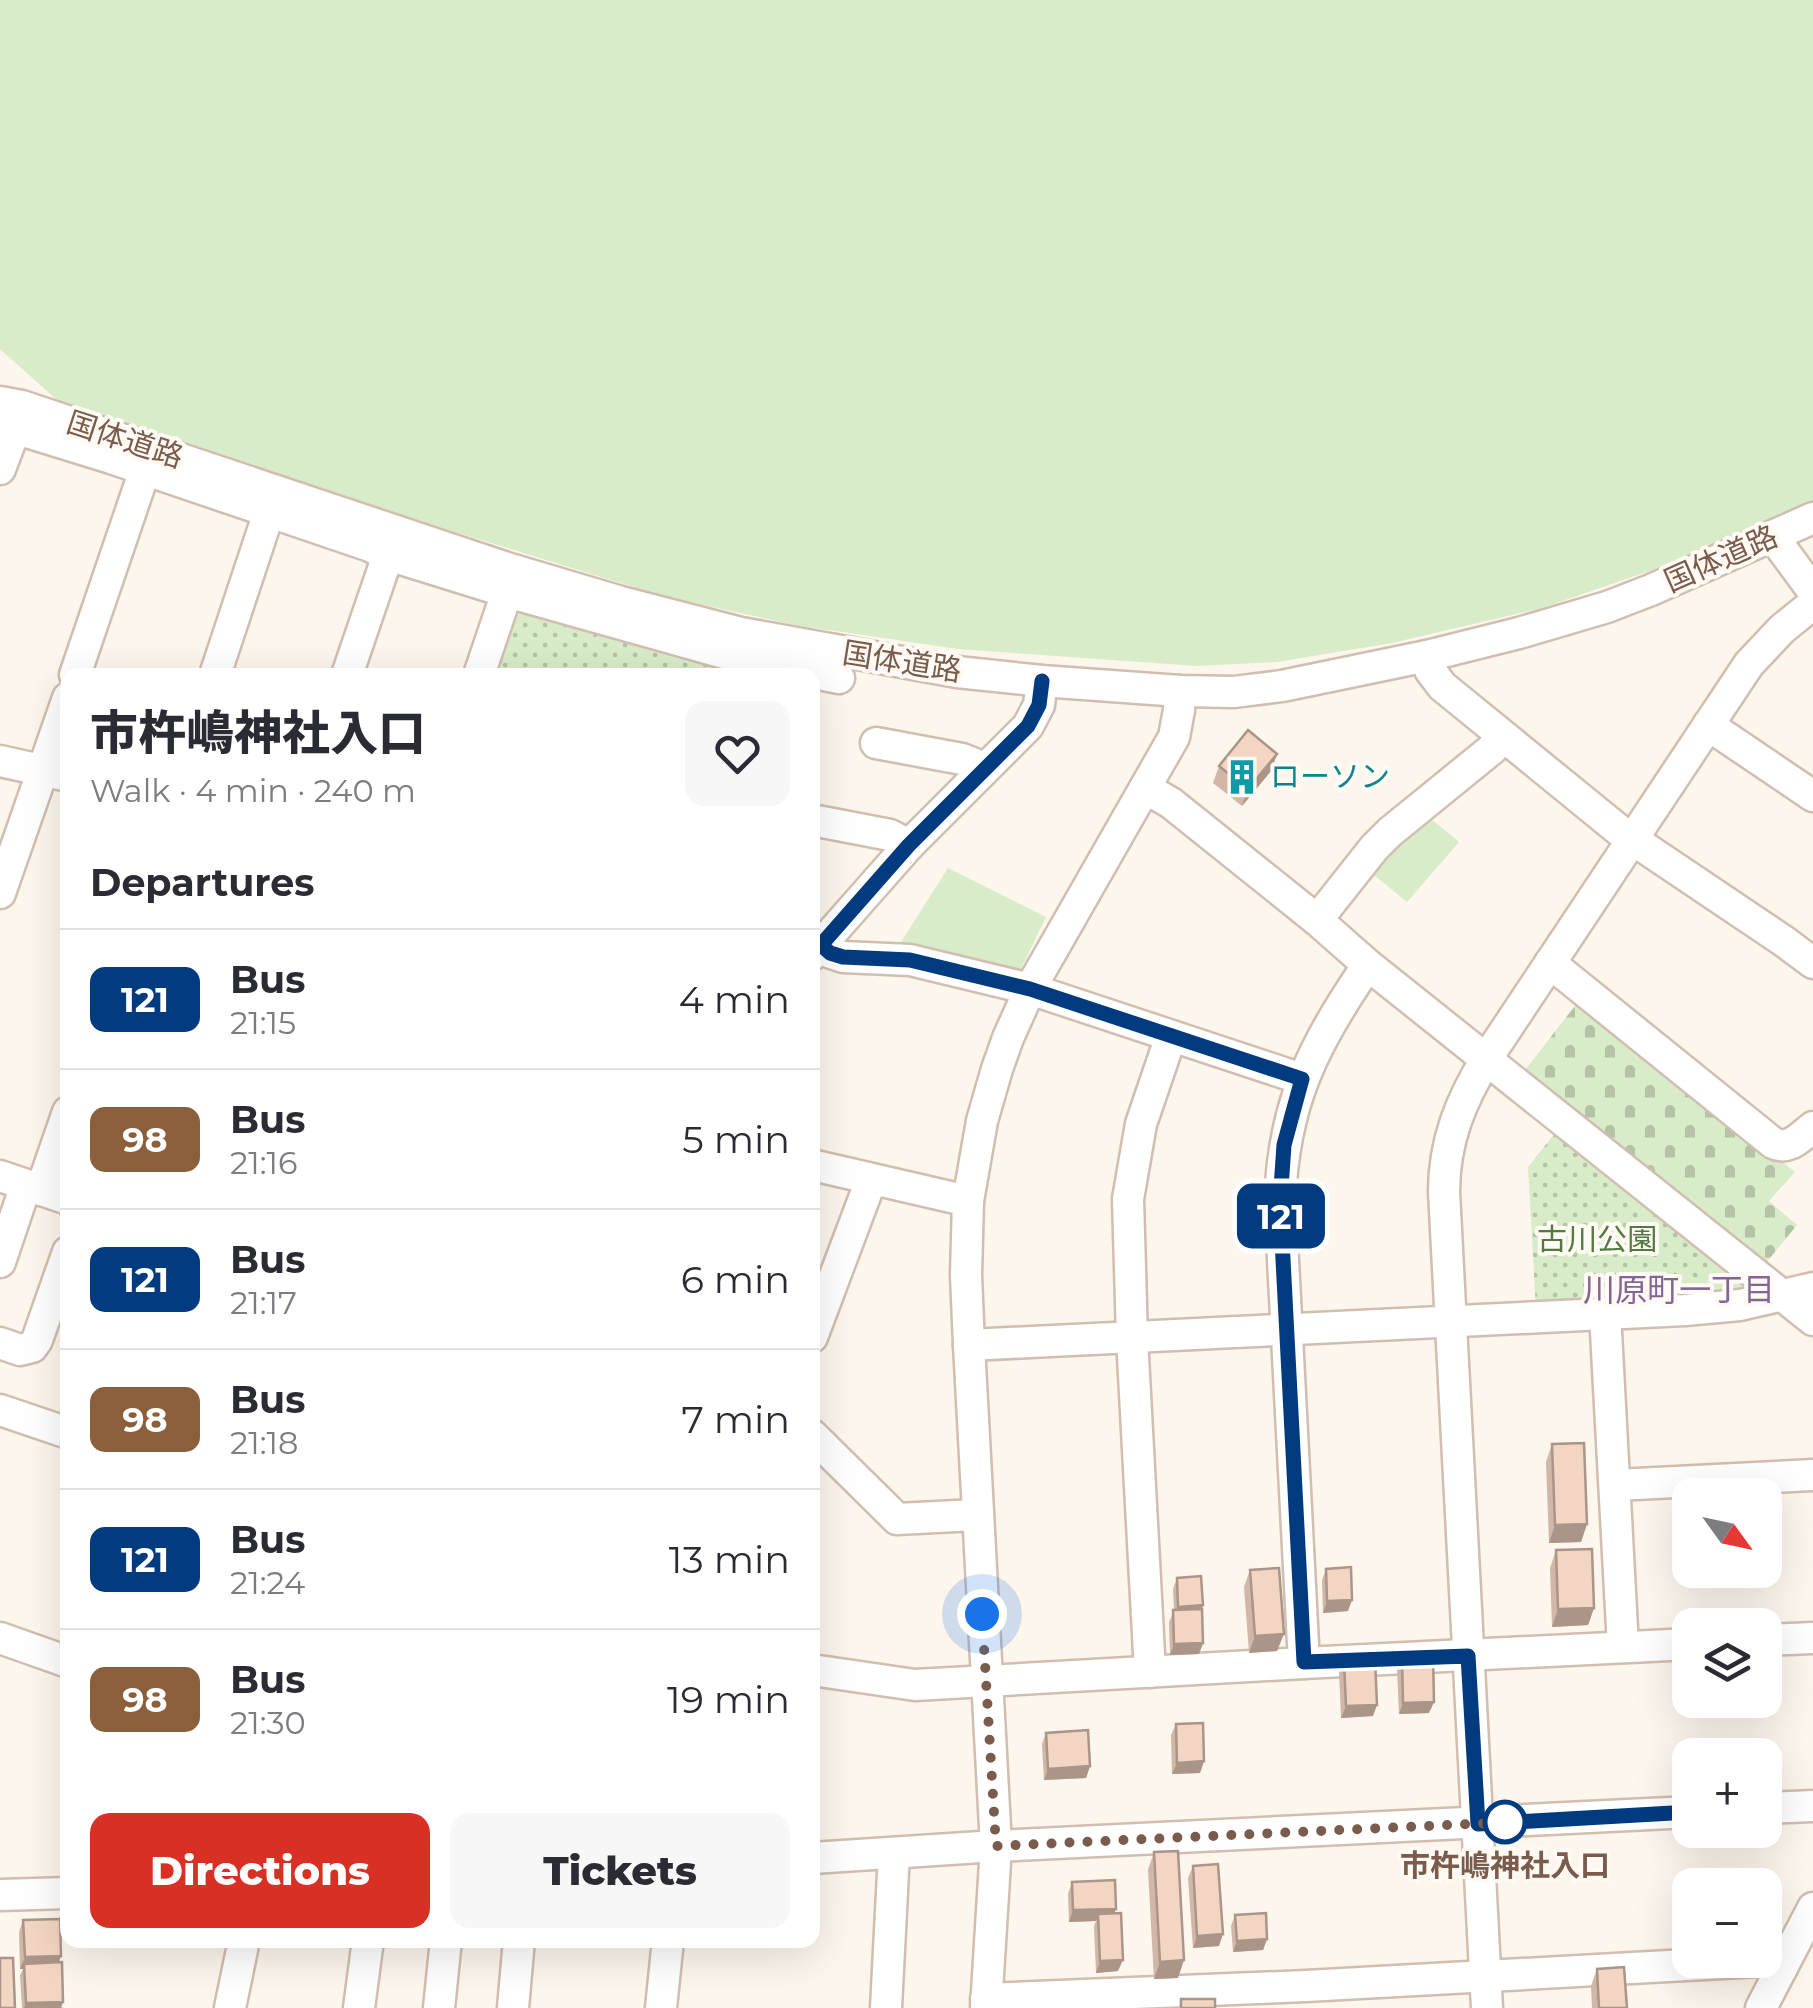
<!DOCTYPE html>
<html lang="en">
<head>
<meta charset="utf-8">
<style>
  body { margin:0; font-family:Montserrat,"Noto Sans JP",sans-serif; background:#f7f7f7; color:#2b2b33; height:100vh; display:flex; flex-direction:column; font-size:38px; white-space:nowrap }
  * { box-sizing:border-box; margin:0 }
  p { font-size:32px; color:#7c7c81 }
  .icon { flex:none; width:55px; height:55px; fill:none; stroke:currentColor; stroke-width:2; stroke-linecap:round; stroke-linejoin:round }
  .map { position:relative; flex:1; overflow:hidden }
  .panel { position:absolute; left:60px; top:668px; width:760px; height:1280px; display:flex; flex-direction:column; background:#fff; border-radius:20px; box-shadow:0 10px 40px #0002 }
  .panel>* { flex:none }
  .badge { padding:0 20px; border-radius:15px; font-size:35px; line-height:65px }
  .needle { width:65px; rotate:123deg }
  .fabs { position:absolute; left:1672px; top:1478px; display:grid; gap:20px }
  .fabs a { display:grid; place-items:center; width:110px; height:110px; border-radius:20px; background:#fff; box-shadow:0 10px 40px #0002; font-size:50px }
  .you { position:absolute; width:50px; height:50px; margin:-25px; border:8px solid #fff; border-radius:50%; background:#1a73e8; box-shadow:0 0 0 15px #1a73e833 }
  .map>.badge { position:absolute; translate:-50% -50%; box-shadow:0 0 0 5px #fff }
  h2 { padding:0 30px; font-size:38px; line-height:90px }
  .round { display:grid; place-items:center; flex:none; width:105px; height:105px; border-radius:20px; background:#f7f7f7 }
  .head { display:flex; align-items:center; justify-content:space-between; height:170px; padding:0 30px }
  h1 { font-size:48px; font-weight:800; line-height:75px }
  .primary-button { display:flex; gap:20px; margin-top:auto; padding:20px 30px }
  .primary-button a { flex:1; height:115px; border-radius:20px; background:#d93025; color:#fff; font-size:40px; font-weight:800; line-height:115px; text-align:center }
  .primary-button a+a { background:#f7f7f7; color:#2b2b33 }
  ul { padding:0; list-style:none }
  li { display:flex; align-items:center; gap:30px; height:140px; padding:0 30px; border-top:2px solid #e1e1e2 }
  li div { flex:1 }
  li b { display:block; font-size:38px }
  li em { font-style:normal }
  li .badge { min-width:110px; font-weight:700; text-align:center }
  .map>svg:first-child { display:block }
  .green { fill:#d8ecc9 }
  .cemetery { fill:url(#cemetery-stones) }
  .park { fill:url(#park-dots) }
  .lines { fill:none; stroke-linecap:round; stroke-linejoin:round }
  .minor-casing { stroke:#d1beb0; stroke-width:35 }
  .minor { stroke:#fff; stroke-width:30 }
  .wall { fill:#d1b7a8 }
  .shaded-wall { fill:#aa9588 }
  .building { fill:#f3d5c3; stroke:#aa9588; stroke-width:2.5 }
  .line-casing { stroke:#fff; stroke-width:22 }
  .line { stroke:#003b80; stroke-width:15 }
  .walk { stroke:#7a5c4d; stroke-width:10; stroke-dasharray:0 18 }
  .stop-dot { fill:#fff; stroke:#003b80; stroke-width:5 }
  .labels { text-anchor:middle; stroke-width:8; stroke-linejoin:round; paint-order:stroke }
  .street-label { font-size:30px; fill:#7a5c4d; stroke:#fffaf3 }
  .culture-label { font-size:30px; fill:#0d838f; stroke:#fffaf3; text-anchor:start }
  .park-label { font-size:30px; fill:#537a41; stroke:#fffaf3 }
  .stop-label { font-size:30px; font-weight:bold; fill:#7a5c4d; stroke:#fffaf3 }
  .neighbourhood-label { font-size:32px; fill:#846695; stroke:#fffaf3 }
</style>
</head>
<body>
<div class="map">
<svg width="1813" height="2008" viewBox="0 0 1813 2008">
  <defs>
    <pattern id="cemetery-stones" width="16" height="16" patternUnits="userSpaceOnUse" patternTransform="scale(2.5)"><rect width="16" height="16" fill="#d8ecc9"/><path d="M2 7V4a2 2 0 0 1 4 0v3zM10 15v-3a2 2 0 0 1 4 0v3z" fill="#b4c2a5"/></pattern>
    <pattern id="park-dots" width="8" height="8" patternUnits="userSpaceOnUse" patternTransform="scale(2.5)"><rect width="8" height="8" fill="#d8ecc9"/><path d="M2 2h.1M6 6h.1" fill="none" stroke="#b4c2a5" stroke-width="1.8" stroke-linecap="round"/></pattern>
  </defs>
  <rect width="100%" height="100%" fill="#fdf6ec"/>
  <g class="green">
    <polygon points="0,0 1813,0 1813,502 1690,557 1542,608 1392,643 1277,662 1197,666 958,649 795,625 663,596 452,531 153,434 57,400 0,349"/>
    <polygon points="1425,814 1459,842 1407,902 1368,870"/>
    <polygon points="948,868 1046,917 1019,973 896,950"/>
  </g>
  <polygon class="cemetery" points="1581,998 1795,1172 1769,1201 1797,1225 1761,1269 1522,1074"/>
  <g class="park">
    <polygon points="525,612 684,660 728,668 730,675 492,675 512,615"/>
    <polygon points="1560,1127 1745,1277 1738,1296 1536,1309 1528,1167"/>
  </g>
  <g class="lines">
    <defs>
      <g id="minor">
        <polyline points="0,402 22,406 510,569 621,602 741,633 957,672 1042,681 1180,691 1234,692 1282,686 1427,656 1519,633 1607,607 1651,590 1813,518"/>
        <polyline points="0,427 30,433 111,458 370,546 388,555 507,592 749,660 839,678"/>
        <polyline points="0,469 22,411"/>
        <polyline points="1775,536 1782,549 1813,591"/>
        <polyline points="1427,656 1430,670 1442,686 1620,831 1785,942 1813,963"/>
        <polyline points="75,675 150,455"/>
        <polyline points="215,675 269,512"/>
        <polyline points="347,675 388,555"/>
        <polyline points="479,675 507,592"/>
        <polyline points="1708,725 1813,796"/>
        <polyline points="876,743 962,759 975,764 982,772"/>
        <polyline points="0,761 68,776"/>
        <polyline points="1145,788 1171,803 1317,920 1368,965 1813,1320"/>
        <polyline points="812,820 890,835 909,845"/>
        <polyline points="0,893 68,698"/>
        <polyline points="1317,920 1374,848 1390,832 1492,749 1503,737"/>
        <polyline points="821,945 831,953 843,957 910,960 1030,989 1302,1079"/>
        <polyline points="812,955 909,845 1028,726 1039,705 1042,681"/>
        <path d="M1550 963 1773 1143C1789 1151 1800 1137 1813 1127"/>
        <polyline points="812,1165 968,1201"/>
        <polyline points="0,1176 68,1199"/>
        <polyline points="41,1190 68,1112"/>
        <polyline points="0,1262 26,1185"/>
        <polyline points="1605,1313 1623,1647"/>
        <polyline points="812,1337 871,1180"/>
        <polyline points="0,1343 20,1350 32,1347 37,1340 68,1252"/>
        <polyline points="969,1345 1685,1310 1740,1305 1813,1288"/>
        <polyline points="0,1410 68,1433"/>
        <polyline points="812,1435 897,1519 976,1515"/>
        <polyline points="1616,1485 1813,1475"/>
        <polyline points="0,1638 68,1662"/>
        <polyline points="1765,1640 1813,1638"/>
        <path d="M1304 1663 1280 1202C1283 1105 1313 1044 1368 965"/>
        <polyline points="812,1670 915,1685 1304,1663 1690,1644"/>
        <polyline points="1150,1672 1132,1338 1128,1199 1141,1124 1171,1036"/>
        <polyline points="1765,1808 1813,1806"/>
        <polyline points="812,1858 996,1846 1690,1812"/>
        <polyline points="0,1895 68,1893"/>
        <polyline points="986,1999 1306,1986 1759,1961 1782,1968"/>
        <polyline points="230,2008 244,1940"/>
        <polyline points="359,2008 368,1940"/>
        <polyline points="439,2008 446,1940"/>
        <polyline points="513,2008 519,1940"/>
        <polyline points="661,2008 668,1940"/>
        <polyline points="886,2008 894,1853"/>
        <polyline points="986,2008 996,1846 969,1345 966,1275 968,1201 982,1121 997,1069 1008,1038 1030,989 1174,737 1179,710 1180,691"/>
        <path d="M1487 2008 1444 1192C1444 1141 1461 1100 1487 1058L1749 664 1782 629 1813 604"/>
        <polyline points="1761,2008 1813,1908"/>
      </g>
    </defs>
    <use href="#minor" class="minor-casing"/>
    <use href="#minor" class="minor"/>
  </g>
  <g class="wall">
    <polygon points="1277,754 1271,771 1242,806 1213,783 1219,766"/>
    <polygon points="1552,1444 1587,1524 1581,1542 1549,1543 1546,1462"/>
    <polygon points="1556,1550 1594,1608 1588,1625 1552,1627 1550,1568"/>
    <polygon points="1326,1569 1348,1611 1323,1613 1322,1580"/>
    <polygon points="1250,1570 1277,1651 1249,1653 1244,1587"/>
    <polygon points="1177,1578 1203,1605 1202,1609 1203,1643 1199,1654 1170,1655 1169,1622 1174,1610 1173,1589"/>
    <polygon points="1402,1657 1429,1713 1399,1714 1397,1669"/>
    <polygon points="1344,1661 1373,1716 1341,1718 1339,1672"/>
    <polygon points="1176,1724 1204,1761 1200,1773 1172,1774 1171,1735"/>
    <polygon points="1046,1733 1090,1766 1086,1778 1044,1780 1042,1744"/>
    <polygon points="1154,1852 1178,1978 1154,1979 1148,1870"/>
    <polygon points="1193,1866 1219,1946 1193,1948 1188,1878"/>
    <polygon points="1072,1882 1115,1913 1118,1971 1096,1973 1094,1926 1096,1921 1069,1922 1068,1894"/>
    <polygon points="1235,1915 1267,1939 1263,1950 1233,1952 1231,1926"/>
    <polygon points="23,1920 61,1956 59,1962 61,2007 64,2008 22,2008 20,1975 23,1969 20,1969 19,1932"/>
    <polygon points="1597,1969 1627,2008 1592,2008 1591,1986"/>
  </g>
  <g class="shaded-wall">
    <polygon points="1277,754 1271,771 1242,806 1248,789"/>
    <polygon points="1587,1524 1581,1542 1549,1543 1555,1525"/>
    <polygon points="1352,1600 1348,1611 1323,1613 1327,1601"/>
    <polygon points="1203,1605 1199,1617 1174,1618 1178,1607"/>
    <polygon points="1594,1608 1588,1625 1552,1627 1558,1609"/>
    <polygon points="1284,1634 1277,1651 1249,1653 1255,1636"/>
    <polygon points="1203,1643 1199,1654 1170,1655 1174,1644"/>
    <polygon points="1434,1702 1429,1713 1399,1714 1403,1703"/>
    <polygon points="1377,1705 1373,1716 1341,1718 1346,1706"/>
    <polygon points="1204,1761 1200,1773 1172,1774 1177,1763"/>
    <polygon points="1090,1766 1086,1778 1044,1780 1048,1769"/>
    <polygon points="1116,1909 1112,1920 1098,1914 1096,1921 1069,1922 1073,1910"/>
    <polygon points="1223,1934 1219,1946 1193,1948 1197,1936"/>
    <polygon points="1267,1939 1263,1950 1233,1952 1237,1941"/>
    <polygon points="61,1956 57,1967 24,1964 23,1969 20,1969 25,1957"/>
    <polygon points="1123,1960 1118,1971 1096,1973 1100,1961"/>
    <polygon points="1184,1960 1178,1978 1154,1979 1160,1962"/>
    <polygon points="63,2002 61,2008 24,2008 26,2003"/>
  </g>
  <g class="building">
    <polygon points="1248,730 1277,754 1248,789 1219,766"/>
    <polygon points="1584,1443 1587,1524 1555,1525 1552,1444"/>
    <polygon points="1592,1549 1594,1608 1558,1609 1556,1550"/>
    <polygon points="1351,1567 1352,1600 1327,1601 1326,1569"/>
    <polygon points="1279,1568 1284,1634 1255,1636 1250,1570"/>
    <polygon points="1201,1576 1203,1605 1178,1607 1177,1578"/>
    <polygon points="1202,1609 1203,1643 1174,1644 1173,1610"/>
    <polygon points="1433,1656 1434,1702 1403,1703 1402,1657"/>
    <polygon points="1375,1659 1377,1705 1346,1706 1344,1661"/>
    <polygon points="1203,1723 1204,1761 1177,1763 1176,1724"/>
    <polygon points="1088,1730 1090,1766 1048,1769 1046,1733"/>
    <polygon points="1178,1851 1184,1960 1160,1962 1154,1852"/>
    <polygon points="1218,1864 1223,1934 1197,1936 1193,1866"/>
    <polygon points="1115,1880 1116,1909 1073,1910 1072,1882"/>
    <polygon points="1121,1913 1123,1960 1100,1961 1098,1914"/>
    <polygon points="1266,1913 1267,1939 1237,1941 1235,1915"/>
    <polygon points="60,1919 61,1956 25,1957 23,1920"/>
    <polygon points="0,1958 13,1958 15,2008 0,2008"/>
    <polygon points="62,1962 63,2002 26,2003 24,1964"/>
    <polygon points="1624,1967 1627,2008 1599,2008 1597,1969"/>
    <rect x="1181" y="1999" width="34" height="9"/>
  </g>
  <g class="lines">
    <defs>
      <polyline id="line" points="1042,681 1039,705 1028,726 909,845 821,945 830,953 843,957 910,960 1030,989 1302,1079 1284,1145 1280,1202 1304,1662 1468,1656 1478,1824 1690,1812"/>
    </defs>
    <use href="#line" class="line-casing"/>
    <use href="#line" class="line"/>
    <polyline class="walk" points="982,1614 996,1846 1513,1822 1505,1822"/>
  </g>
  <defs>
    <symbol id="building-bare" viewBox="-9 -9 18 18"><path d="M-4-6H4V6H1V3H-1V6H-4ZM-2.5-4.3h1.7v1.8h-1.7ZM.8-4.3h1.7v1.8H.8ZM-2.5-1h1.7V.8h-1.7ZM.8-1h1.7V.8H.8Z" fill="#0f9aa8" stroke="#fffaf3" stroke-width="2.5" paint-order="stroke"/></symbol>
  </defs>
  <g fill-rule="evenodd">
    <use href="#building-bare" x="1217" y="752" width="50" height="50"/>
  </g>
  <circle class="stop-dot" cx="1505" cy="1822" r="20"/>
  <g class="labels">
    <g class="street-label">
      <text transform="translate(125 440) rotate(18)" y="10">国体道路</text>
      <text transform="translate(1721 559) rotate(-24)" y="10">国体道路</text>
      <text transform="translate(902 662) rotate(9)" y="10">国体道路</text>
    </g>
    <g class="culture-label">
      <text x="1270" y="787">ローソン</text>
    </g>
    <g class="park-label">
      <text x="1597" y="1250">古川公園</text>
    </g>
    <g class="stop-label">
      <text x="1505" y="1876">市杵嶋神社入口</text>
    </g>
    <g class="neighbourhood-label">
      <text x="1679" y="1301">川原町一丁目</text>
    </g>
  </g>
</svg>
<div class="fabs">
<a><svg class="needle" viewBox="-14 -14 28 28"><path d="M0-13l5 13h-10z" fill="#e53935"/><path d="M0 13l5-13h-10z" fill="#7c7c81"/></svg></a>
<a><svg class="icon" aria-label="layers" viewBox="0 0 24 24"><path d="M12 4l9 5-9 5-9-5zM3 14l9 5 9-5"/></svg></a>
<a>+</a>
<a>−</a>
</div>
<div class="you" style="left:982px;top:1614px"></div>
<b class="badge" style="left:1281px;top:1216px;background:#003b80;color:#fff">121</b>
<section class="panel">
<div class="head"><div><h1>市杵嶋神社入口</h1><p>Walk · 4 min · 240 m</p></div><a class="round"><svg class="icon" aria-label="heart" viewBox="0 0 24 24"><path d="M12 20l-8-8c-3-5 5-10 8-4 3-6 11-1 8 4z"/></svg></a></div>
<h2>Departures</h2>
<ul>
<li><span class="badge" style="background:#003b80;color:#fff">121</span><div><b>Bus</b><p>21:15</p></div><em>4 min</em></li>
<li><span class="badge" style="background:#8b5e3c;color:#fff">98</span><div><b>Bus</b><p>21:16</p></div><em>5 min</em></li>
<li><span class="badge" style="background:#003b80;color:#fff">121</span><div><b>Bus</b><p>21:17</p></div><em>6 min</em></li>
<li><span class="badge" style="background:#8b5e3c;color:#fff">98</span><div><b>Bus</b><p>21:18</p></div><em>7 min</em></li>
<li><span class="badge" style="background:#003b80;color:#fff">121</span><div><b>Bus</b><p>21:24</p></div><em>13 min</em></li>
<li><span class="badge" style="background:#8b5e3c;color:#fff">98</span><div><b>Bus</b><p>21:30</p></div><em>19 min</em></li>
</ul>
<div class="primary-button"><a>Directions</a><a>Tickets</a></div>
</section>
</div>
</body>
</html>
